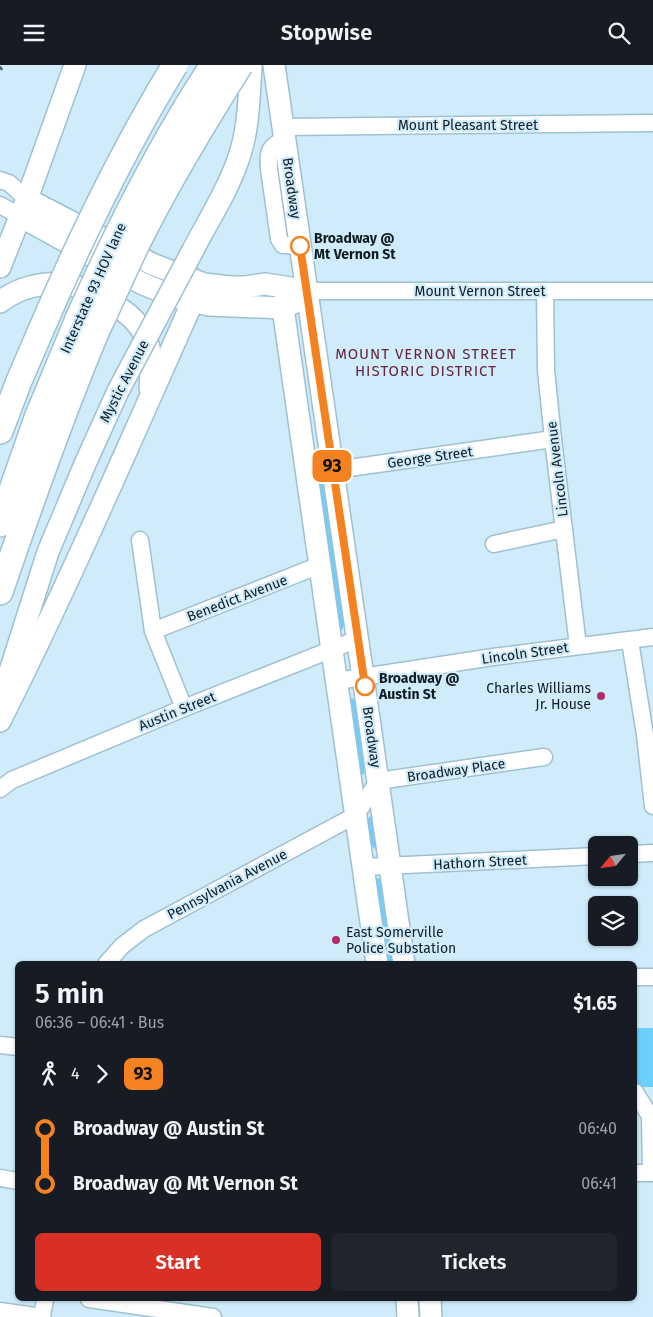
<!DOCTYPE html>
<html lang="en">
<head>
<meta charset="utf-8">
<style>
  body { margin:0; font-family:"Fira Sans",sans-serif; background:#20242c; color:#f1f3f6; height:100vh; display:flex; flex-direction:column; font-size:19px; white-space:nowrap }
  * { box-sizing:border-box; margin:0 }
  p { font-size:16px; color:#9ea1a6 }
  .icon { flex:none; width:28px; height:28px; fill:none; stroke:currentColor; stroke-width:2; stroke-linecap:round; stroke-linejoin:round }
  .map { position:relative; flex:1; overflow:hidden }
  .details { position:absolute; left:15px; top:896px; width:622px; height:340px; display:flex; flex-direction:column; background:#171b24; border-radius:8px; box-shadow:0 1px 4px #0004 }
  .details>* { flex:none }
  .badge { padding:0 10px; border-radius:8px; font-size:18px; line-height:32px }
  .needle { width:32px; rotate:241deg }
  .controls { position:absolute; left:588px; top:771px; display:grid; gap:10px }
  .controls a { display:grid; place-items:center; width:50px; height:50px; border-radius:8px; background:#171b24; box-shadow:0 1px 4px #0004; font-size:25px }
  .map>.badge { position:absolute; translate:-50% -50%; box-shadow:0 0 0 2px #fff }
  .legs { display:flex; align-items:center; gap:8px; height:55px; padding:0 20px; font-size:16px }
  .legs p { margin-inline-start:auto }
  .summary { display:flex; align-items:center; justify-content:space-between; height:85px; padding:0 20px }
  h1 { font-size:28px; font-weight:600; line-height:38px }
  .action { display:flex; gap:10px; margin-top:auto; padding:10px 20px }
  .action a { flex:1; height:58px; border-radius:8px; background:#d93025; color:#fff; font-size:20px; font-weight:600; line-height:58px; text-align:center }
  .action a+a { background:#20242c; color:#f1f3f6 }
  ul { padding:0 20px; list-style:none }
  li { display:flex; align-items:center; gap:18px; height:55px; font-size:19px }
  li i { display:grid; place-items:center; width:8px; height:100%; margin:0 6px; background:currentColor }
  li i::after { content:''; width:12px; height:12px; margin:-6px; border:4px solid; border-radius:50%; background:#171b24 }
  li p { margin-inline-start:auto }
  li:first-child i { background:linear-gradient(#0000 50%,currentColor 0) }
  li:last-child i { background:linear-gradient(currentColor 50%,#0000 0) }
  header { display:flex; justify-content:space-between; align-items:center; height:65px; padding:0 20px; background:#171b24; font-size:22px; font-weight:600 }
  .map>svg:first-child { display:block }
  .green { fill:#6dcffd }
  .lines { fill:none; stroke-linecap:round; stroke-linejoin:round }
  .minor-casing { stroke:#9ec0d2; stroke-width:19 }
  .major-casing { stroke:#9ec0d2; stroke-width:24 }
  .highway-casing { stroke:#9ec0d2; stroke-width:28 }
  .minor { stroke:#fff; stroke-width:16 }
  .major { stroke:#fff; stroke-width:21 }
  .highway { stroke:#fff; stroke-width:25 }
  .rail { stroke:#4f616a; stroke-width:4; stroke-dasharray:2.5 5; stroke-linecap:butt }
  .major-bridge-casing { stroke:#9ec0d2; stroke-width:24; stroke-linecap:butt }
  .highway-bridge-casing { stroke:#9ec0d2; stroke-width:28; stroke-linecap:butt }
  .major-bridge { stroke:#fff; stroke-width:21 }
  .highway-bridge { stroke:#fff; stroke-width:25 }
  .line-1-casing { stroke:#fff; stroke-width:11 }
  .line-1 { stroke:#f58220; stroke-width:8 }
  .stop-1-dot { fill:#fff; stroke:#f58220; stroke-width:2.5 }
  .poi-dot { fill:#b32967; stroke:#d0ecfb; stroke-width:2 }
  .labels { text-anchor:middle; stroke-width:4.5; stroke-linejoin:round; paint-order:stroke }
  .street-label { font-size:14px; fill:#101d23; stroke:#d0ecfb }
  .stop-label { font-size:14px; font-weight:bold; fill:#101d23; stroke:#d0ecfb; text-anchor:start }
  .poi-label { font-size:14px; fill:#101d23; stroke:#d0ecfb; text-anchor:end }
  .neighbourhood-label { font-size:15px; letter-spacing:1px; fill:#68253f; stroke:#d0ecfb }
</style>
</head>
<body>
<header><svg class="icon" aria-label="menu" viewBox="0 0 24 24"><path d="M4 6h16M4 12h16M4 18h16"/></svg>Stopwise<svg class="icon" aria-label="search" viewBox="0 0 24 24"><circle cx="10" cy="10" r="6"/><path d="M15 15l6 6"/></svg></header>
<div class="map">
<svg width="653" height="1252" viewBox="0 0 653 1252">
  <rect width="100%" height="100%" fill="#d0ecfb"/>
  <g class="green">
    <polygon points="323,413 325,416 345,551 344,560 342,565 339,565 318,415"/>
    <polygon points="352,633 356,636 365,707 363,710 360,709 348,636"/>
    <path d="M371 751 374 752 377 783 375 784C367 776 364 762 369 752Z"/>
    <polygon points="378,813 381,814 383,816 394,896 392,899 387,898 375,815"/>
    <rect x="635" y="963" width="18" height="59"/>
  </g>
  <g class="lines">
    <defs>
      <g id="minor">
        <polyline points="283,62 653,58"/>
        <path d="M285 74C268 83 268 85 269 104L279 174 283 180 300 181"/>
        <polyline points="0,115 9,118 27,134"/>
        <polyline points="0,140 20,151"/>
        <polyline points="307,226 653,226"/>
        <polyline points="545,226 546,305 553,374 578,581"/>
        <polyline points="307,409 553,374"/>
        <polyline points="140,475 153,566 184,643"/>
        <polyline points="494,479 564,464"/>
        <polyline points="153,566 320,500"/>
        <polyline points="630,576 645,670 653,741"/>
        <polyline points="337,616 493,592 653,572"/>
        <polyline points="0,724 12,715 184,643 358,574"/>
        <polyline points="629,789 653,788"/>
        <polyline points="364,802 596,791"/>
        <polyline points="106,899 122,881 144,864 356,750 378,716 544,692"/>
        <polyline points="635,912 653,912"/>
        <polyline points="0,980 18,982"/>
        <polyline points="635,1027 650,1051 651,1108"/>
        <polyline points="635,1108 653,1108"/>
        <polyline points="0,1113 18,1116"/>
        <polyline points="89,1234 213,1252"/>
        <polyline points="0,1246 42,1252"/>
        <polyline points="42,1252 45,1234"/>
      </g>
      <g id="major">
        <polyline points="274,0 363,612 404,899"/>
        <polyline points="27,134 152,199 204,219 230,222 245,222 265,219 304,225"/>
        <polyline points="20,151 141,218 160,226 179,233 209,240 283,243 295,237"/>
        <path d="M193 185C208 156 227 127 238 95 249 65 249 32 251 0"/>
        <polyline points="0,202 27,134 75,0"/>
        <polyline points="289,223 283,243 377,899"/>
        <path d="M0 237C9 230 19 225 30 222 63 213 85 222 113 239 127 247 138 256 145 271 153 288 151 306 150 323"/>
        <polyline points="4,625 48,487 85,399 118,326"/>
        <path d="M0 656C69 519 130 377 193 236 195 228 196 222 192 214"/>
        <polyline points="407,1234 408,1252"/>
        <polyline points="430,1234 431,1252"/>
      </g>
      <g id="highway">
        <polyline points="0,366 19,316 41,265"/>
        <polyline points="0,459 37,353 78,254"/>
        <path d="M0 527C30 439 61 351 97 265"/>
      </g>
    </defs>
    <use href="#minor" class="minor-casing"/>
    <use href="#major" class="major-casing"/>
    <use href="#highway" class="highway-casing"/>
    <use href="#minor" class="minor"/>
    <use href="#major" class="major"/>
    <use href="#highway" class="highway"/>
    <polyline class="rail" points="0,4 6,0"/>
    <defs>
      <polyline id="major-bridge" points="118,326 193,185"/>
      <g id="highway-bridge">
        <path d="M78 254C117 166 160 80 213 0"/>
        <path d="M41 265C80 174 123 85 175 0"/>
        <path d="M97 265C113 232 127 198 144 165 173 108 206 54 240 0"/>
      </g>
    </defs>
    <use href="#major-bridge" class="major-bridge-casing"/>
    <use href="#highway-bridge" class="highway-bridge-casing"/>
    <use href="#major-bridge" class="major-bridge"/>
    <use href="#highway-bridge" class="highway-bridge"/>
  </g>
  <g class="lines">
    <defs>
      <polyline id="line-1" points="300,181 365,621"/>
    </defs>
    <use href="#line-1" class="line-1-casing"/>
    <use href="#line-1" class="line-1"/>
  </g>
  <g class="stop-1-dot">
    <circle cx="300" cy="181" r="9"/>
    <circle cx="365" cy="621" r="9"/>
  </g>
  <g class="poi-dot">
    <circle cx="601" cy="631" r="5"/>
    <circle cx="336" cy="875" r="5"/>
  </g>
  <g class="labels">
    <g class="street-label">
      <text x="468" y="65">Mount Pleasant Street</text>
      <text transform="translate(292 123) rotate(82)" y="5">Broadway</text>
      <text transform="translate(93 223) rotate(-66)" y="5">Interstate 93 HOV lane</text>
      <text x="480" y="231">Mount Vernon Street</text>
      <text transform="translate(124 316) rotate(-63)" y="5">Mystic Avenue</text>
      <text transform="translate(430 392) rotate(-8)" y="5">George Street</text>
      <text transform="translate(557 404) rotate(-97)" y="5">Lincoln Avenue</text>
      <text transform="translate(237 533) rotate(-21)" y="5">Benedict Avenue</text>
      <text transform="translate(525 588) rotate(-8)" y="5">Lincoln Street</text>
      <text transform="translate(177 646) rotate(-22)" y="5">Austin Street</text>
      <text transform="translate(372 672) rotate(82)" y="5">Broadway</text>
      <text transform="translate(456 705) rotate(-8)" y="5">Broadway Place</text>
      <text transform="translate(480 797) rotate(-3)" y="5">Hathorn Street</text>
      <text transform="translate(227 819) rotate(-28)" y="5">Pennsylvania Avenue</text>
    </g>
    <g class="stop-label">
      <text x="314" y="178">Broadway @<tspan x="314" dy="16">Mt Vernon St</tspan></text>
      <text x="379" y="618">Broadway @<tspan x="379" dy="16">Austin St</tspan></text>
    </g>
    <g class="poi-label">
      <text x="591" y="628">Charles Williams<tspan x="591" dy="16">Jr. House</tspan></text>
      <text x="346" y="872" text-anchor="start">East Somerville<tspan x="346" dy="16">Police Substation</tspan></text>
    </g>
    <g class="neighbourhood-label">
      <text x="426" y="294">MOUNT VERNON STREET<tspan x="426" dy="17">HISTORIC DISTRICT</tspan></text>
    </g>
  </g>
</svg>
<div class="controls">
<a><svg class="needle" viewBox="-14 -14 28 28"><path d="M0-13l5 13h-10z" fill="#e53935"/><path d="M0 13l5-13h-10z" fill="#9ea1a6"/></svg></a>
<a><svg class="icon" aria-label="layers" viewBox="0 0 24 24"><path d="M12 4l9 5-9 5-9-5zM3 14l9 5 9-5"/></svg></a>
</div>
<b class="badge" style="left:332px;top:401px;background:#f58220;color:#111">93</b>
<section class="details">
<div class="summary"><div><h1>5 min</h1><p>06:36 – 06:41 · Bus</p></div><b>$1.65</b></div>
<div class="legs"><svg class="icon" aria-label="walk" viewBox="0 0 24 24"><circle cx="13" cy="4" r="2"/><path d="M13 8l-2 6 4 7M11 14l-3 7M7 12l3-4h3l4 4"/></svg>4<svg class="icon" aria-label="forward" viewBox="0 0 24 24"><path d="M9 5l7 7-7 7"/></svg><b class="badge" style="background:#f58220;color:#111">93</b></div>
<ul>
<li><i style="color:#f58220"></i><b>Broadway @ Austin St</b><p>06:40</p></li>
<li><i style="color:#f58220"></i><b>Broadway @ Mt Vernon St</b><p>06:41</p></li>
</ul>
<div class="action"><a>Start</a><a>Tickets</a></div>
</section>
</div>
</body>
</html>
